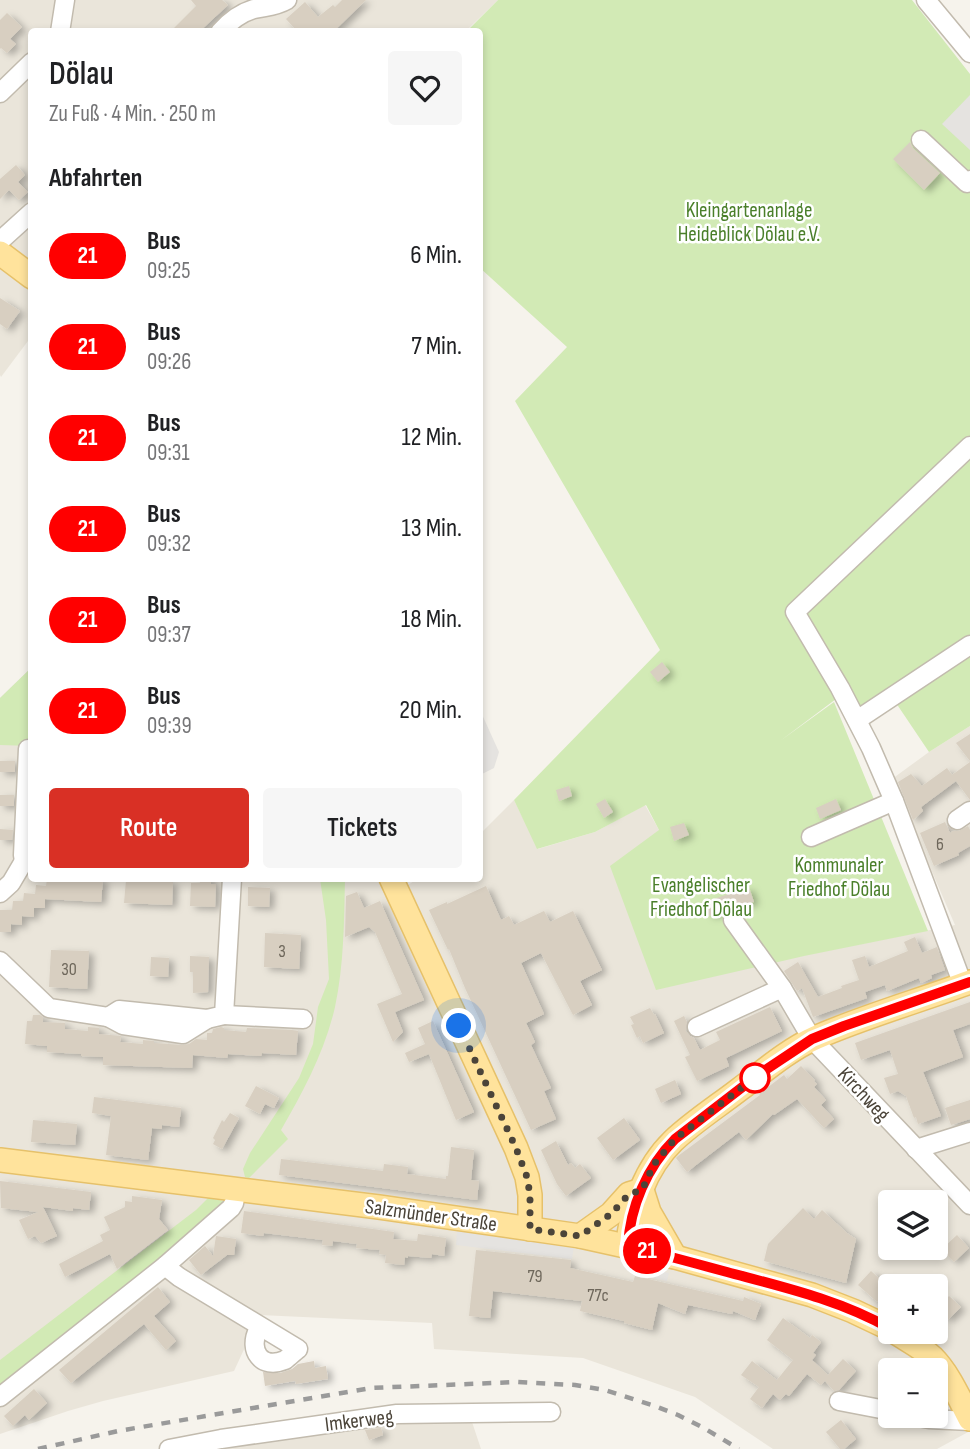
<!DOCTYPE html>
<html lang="de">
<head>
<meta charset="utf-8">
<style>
  body { margin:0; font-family:"Sofia Sans Condensed",sans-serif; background:#f6f6f6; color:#202124; height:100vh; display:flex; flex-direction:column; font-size:26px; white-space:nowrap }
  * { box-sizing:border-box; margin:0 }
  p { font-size:23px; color:#757577 }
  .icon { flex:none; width:38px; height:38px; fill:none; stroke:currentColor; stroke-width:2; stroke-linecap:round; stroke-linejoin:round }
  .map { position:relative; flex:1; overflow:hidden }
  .details { position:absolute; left:28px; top:28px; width:455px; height:854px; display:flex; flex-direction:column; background:#fff; border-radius:7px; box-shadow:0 4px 10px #0003 }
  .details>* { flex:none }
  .badge { padding:0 14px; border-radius:23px; font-size:24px; line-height:46px }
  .controls { position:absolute; left:878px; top:1190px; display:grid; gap:14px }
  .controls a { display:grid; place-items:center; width:70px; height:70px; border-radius:7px; background:#fff; box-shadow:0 4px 10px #0003; font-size:35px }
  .you { position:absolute; width:35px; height:35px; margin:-18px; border:5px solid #fff; border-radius:50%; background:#1a73e8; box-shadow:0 0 0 10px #1a73e833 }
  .map>.badge { position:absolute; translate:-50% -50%; box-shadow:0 0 0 4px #fff }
  h2 { padding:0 21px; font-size:26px; line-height:63px }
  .round { display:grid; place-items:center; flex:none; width:74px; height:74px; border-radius:7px; background:#f6f6f6 }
  .summary { display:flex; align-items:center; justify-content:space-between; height:119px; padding:0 21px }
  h1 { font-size:33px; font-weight:600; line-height:52px }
  .button { display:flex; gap:14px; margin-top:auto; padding:14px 21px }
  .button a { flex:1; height:80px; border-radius:7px; background:#d93025; color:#fff; font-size:28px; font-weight:600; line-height:80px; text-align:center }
  .button a+a { background:#f6f6f6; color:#202124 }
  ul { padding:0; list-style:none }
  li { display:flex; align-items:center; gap:21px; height:91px; padding:0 21px }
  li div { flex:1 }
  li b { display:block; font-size:26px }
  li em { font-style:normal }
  li .badge { min-width:77px; font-weight:700; text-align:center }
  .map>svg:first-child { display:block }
  .residential { fill:#eae5da; fill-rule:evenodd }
  .green { fill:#d2eab5 }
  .parking { fill:#e5e3e0 }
  .building { fill:#d8cfc1; filter:url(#shadow) }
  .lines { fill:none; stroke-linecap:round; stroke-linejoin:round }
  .minor-casing { stroke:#c2bbae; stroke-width:21 }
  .major-casing { stroke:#e6c16a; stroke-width:26 }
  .minor { stroke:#fff; stroke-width:18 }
  .major { stroke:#ffe39c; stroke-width:23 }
  .rail { stroke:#9a9a9a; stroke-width:4.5; stroke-dasharray:9 9; stroke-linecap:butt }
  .line-casing { stroke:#fff; stroke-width:16 }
  .line { stroke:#f00; stroke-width:10 }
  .walk { stroke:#4b4439; stroke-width:7; stroke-dasharray:0 12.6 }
  .stop-dot { fill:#fff; stroke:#f00; stroke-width:3.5 }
  .labels { text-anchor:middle; stroke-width:5; stroke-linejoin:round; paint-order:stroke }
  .number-label { font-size:18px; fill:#6e675b }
  .park-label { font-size:21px; fill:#4a7f2a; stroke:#fff }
  .street-label { font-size:21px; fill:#4b4439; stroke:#fff }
</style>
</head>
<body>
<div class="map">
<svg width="970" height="1449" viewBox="0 0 970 1449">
  <defs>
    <filter id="shadow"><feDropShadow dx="5" dy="3" stdDeviation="3.5" flood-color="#0004"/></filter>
  </defs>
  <rect width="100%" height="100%" fill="#f6f3ec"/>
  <g class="residential">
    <polygon points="0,0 498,0 466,31 32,32 31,337 1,377 0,375"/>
    <path d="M31 668 32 878 381 879 390 897 417 879 480 878V834L514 800 538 849 595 832 645 805 659 830 786 959 955 925 892 779 929 752 970 726V1431L937 1449H773L695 1397 583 1358 434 1349 432 1323 260 1315 234 1371 103 1401 68 1411 0 1434V698ZM891 1202H936V1248H891ZM891 1286H936V1332H891ZM891 1370H936V1416H891Z"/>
    <polygon points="471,1419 481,1449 221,1449 412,1421"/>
  </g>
  <g class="green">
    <polygon points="498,0 912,0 970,74 970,726 929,752 894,700 852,722 840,696 780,741 834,702 928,931 804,956 656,990 610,866 659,830 646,805 595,832 537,849 514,800 660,650 515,401 567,347 480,268 480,32 466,32"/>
    <polygon points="31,668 31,746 0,745 0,698"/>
    <path d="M320 879H345C344 922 344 965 335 1007 325 1051 303 1092 281 1130L288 1139 249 1178 245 1177 243 1169 250 1153 299 1078 313 1044 318 1007 329 979 326 920Z"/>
    <polygon points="208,1198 224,1201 183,1240 0,1385 0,1360 196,1210"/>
  </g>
  <g class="parking">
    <polygon points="970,95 970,150 942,124"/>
    <polygon points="480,710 499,752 494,768 480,775"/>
    <polygon points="457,1231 574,1246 572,1259 456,1245"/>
    <polygon points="637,1266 669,1273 667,1281 636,1274"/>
  </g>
  <g class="building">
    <polygon points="191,0 222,0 228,5 199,32 170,32 196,6"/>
    <polygon points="342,0 366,0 333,32 298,32 286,19 305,2 318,17 333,5 335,7"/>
    <polygon points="7,13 22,27 10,39 16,44 7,53 1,48 0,49 0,20"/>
    <polygon points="910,142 913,148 940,173 924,190 893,159"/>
    <polygon points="16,165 25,175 18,182 28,192 19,200 9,190 0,199 0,179"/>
    <polygon points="0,298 20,311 7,329 0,324"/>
    <polygon points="662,662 670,672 658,682 650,672"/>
    <polygon points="970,734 970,761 956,743"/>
    <rect x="0" y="761" width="15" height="11"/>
    <polygon points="970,762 970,800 956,781 921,807 923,811 913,820 898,782 911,774 922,786 947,768 952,775"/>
    <polygon points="569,786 572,796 559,801 556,790"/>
    <rect x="0" y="795" width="14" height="11"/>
    <polygon points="605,799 613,812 604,818 596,804"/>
    <polygon points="836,799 841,810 820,819 816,808"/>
    <polygon points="945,822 950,833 953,831 959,831 968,826 970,830 970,846 958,853 959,855 934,866 920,833"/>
    <polygon points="684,823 689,835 674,841 670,827"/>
    <polygon points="0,829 13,830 12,840 0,840"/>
    <polygon points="47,878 103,879 101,902 45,899 45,908 34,908 34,917 22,916 22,925 11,924 11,932 0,932 0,910 12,910 13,901 23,901 24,893 35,894 36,885 46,886"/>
    <polygon points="131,878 173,882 172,905 124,903 126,880 131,880"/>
    <polygon points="200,878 211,878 211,884 216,884 215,907 190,906 191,883 200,883"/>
    <polygon points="486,886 501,920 509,916 514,925 544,911 550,922 573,911 602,970 580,981 592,1005 573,1015 541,953 521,963 544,1014 526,1023 535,1042 531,1045 551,1088 544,1091 556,1119 531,1130 465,988 449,949 448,950 429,910 447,902 447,904"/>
    <polygon points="248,887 270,888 269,907 248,906"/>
    <polygon points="749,887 754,902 735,907 735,909 727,910 723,915 722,912 709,916 705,902"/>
    <polygon points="357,892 364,908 380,901 424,1000 395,1012 403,1032 393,1042 377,1004 402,994 375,932 369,927 345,937 346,896"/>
    <polygon points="265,933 301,935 299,969 264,967"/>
    <polygon points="915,937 922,953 937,947 945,970 931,975 932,978 921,983 919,978 887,991 885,985 865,992 867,998 813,1017 802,988 797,991 784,971 798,962 818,997 842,988 841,986 859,980 852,960 865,956 869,967 908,951 904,942"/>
    <polygon points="51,950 89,951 87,989 49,987"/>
    <polygon points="190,956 209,957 208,992 193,993 193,972 190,972"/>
    <polygon points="151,957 169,958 168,977 150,976"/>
    <polygon points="970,1002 970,1024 953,1030 963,1057 923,1072 941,1116 918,1124 916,1117 914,1118 906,1096 898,1091 890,1094 884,1078 898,1074 890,1050 861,1060 855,1043"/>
    <polygon points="770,1007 782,1031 726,1058 729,1066 697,1081 685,1057 690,1055 674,1021 684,1016 687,1022 686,1031 690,1036 694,1038 700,1050 720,1040 716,1032"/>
    <polygon points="650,1008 654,1015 655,1014 664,1033 643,1043 640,1036 637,1038 631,1025 634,1024 630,1017"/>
    <polygon points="33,1015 40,1015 43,1017 43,1022 65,1023 65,1029 88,1031 88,1027 99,1028 99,1034 121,1036 120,1042 143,1044 143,1040 154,1041 154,1043 182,1045 189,1044 196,1039 207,1040 207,1033 212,1033 213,1029 221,1027 224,1028 224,1030 246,1032 247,1028 292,1030 298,1031 296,1055 262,1053 261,1056 228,1054 227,1058 193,1055 192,1068 103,1065 103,1057 81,1056 81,1054 47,1052 47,1046 25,1044 27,1021 32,1021"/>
    <polygon points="433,1021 474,1112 456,1120 429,1054 409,1062 405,1053 425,1044 418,1028"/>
    <polygon points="801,1066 815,1080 814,1081 817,1084 814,1087 826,1100 821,1105 834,1119 824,1128 797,1099 774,1115 773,1114 746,1140 739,1132 687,1172 676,1158 678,1156 760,1095 759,1094 784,1075 787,1079"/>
    <polygon points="675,1080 681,1094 661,1103 655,1089"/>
    <polygon points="256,1086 279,1098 274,1108 265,1104 260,1114 245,1106"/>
    <polygon points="94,1097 181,1108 179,1127 162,1125 162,1129 152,1128 148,1160 106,1155 111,1116 92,1113"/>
    <polygon points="970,1100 970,1119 951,1125 945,1108"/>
    <polygon points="230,1113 239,1118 222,1149 213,1144 215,1140 213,1138 222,1120 224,1122"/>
    <polygon points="624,1118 640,1140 613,1160 597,1138"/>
    <polygon points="33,1120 77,1124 75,1145 31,1142"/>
    <polygon points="556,1141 568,1165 571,1163 575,1168 580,1164 591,1178 566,1196 557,1184 541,1150"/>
    <polygon points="451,1147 474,1150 471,1180 479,1181 477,1200 279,1175 281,1159 383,1171 384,1164 408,1167 407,1174 446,1179 446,1176 448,1176"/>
    <polygon points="0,1181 91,1192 89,1210 73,1208 73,1211 43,1207 57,1236 41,1243 35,1236 28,1239 19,1220 38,1212 1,1208"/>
    <polygon points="132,1196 162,1200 159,1219 168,1230 117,1269 110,1254 65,1277 59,1264 103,1241 100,1235 110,1230 104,1217 125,1207 125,1201 132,1202"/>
    <polygon points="803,1208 814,1219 822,1210 847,1233 856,1239 846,1283 764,1261 768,1244"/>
    <polygon points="244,1211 394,1232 393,1239 417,1241 418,1234 446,1238 444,1256 432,1254 431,1258 408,1256 408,1258 405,1257 404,1265 385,1263 386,1255 379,1254 380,1250 356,1248 357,1244 333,1241 332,1246 322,1245 323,1240 264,1233 263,1236 241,1233"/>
    <polygon points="957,1235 969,1248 954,1262 944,1252 945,1250 943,1248"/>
    <polygon points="216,1236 236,1239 234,1255 227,1255 201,1275 189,1260 205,1246 213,1256"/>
    <polygon points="476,1250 571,1260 570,1268 633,1282 635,1276 743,1301 744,1297 761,1304 755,1320 733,1311 732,1314 688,1305 685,1314 658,1303 652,1330 624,1323 624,1321 580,1311 582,1301 493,1291 490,1318 469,1316"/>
    <polygon points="871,1271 884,1283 891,1275 891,1309 875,1300 858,1285"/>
    <polygon points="158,1287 170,1302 154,1316 176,1341 166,1350 144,1324 71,1383 59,1370"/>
    <polygon points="949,1296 961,1307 948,1320 937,1309"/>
    <polygon points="783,1318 810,1338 812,1335 821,1342 813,1353 816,1355 812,1360 828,1375 843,1359 856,1371 839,1390 834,1391 825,1381 821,1385 807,1374 789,1396 786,1394 780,1400 773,1394 762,1408 750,1399 759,1387 741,1375 752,1361 777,1380 793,1360 767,1340"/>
    <polygon points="314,1361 315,1368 326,1366 328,1379 296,1384 295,1381 265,1386 263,1372 280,1373 292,1369 298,1364"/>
    <polygon points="34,1389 47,1403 29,1420 25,1415 13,1426 4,1416"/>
    <polygon points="841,1420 856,1439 844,1449 840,1449 826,1432"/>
    <polygon points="381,1428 383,1435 369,1440 365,1430"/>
  </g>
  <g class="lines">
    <defs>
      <g id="minor">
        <polyline points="926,0 970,53"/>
        <polyline points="60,32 65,0"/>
        <path d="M220 32C230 21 240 13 254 9 267 6 275 7 287 0"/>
        <polyline points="0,93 32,62"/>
        <polyline points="921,140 967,183 970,180"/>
        <polyline points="0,241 32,212"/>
        <polyline points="857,720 970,645"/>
        <polyline points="957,820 970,811"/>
        <polyline points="811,837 894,801"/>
        <polyline points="24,861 23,855 28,749"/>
        <polyline points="0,893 11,883 24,861 32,861"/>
        <polyline points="733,920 782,988"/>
        <polyline points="0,961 49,1008 108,1017 119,1010 207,1019 224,1015 232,878"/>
        <polyline points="963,985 894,801 871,748 840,688 795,612 970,446"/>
        <polyline points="224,1015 303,1019"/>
        <polyline points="108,1017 123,1025 183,1034 207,1019"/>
        <polyline points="697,1027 782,988 812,1039 970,1205"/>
        <polyline points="916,1149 970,1132"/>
        <path d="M165 1266 179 1277 298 1349C294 1352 289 1357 285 1360 261 1370 248 1350 258 1330L257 1324"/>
        <polyline points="0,1397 165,1266 231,1208 234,1203 237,1189"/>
        <polyline points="839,1401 891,1411"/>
        <polyline points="913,1416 929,1419 970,1421"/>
        <polyline points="169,1449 221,1439 397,1414 551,1412"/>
      </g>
      <g id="major">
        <polyline points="0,253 32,277"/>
        <polyline points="391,878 516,1148 527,1177 530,1195 530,1229"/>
        <polyline points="0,1160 379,1207 580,1236 675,1257 812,1295 853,1311 891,1329"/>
        <polyline points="642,1190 649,1212 675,1257"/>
        <polyline points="580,1236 611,1214 629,1194 642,1190"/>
        <path d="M628 1246C630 1210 646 1167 673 1141 693 1122 718 1106 740 1089 764 1071 788 1050 815 1038 865 1016 919 1001 970 982"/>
        <path d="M895 1332C907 1340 921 1347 932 1357 949 1374 959 1398 970 1419"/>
      </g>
    </defs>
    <use href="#minor" class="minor-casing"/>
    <use href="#major" class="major-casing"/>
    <use href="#minor" class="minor"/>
    <use href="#major" class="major"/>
    <polyline class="rail" points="38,1449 118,1431 371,1388 517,1382 575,1385 605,1390 655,1406 678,1415 702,1427 739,1449"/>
  </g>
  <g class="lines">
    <defs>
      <path id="line" d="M891 1329C840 1300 783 1287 727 1272 694 1263 661 1254 628 1246 630 1207 647 1167 675 1139L758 1075 812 1039 844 1026 970 982"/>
    </defs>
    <use href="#line" class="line-casing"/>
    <use href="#line" class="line"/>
    <polyline class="walk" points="459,1026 516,1148 527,1177 530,1195 530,1229 580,1236 611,1214 629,1194 642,1190 654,1164 675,1139 758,1075 755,1078"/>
  </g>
  <circle class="stop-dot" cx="755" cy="1078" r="14"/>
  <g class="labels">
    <g class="number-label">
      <text x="940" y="850">6</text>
      <text x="282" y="957">3</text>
      <text x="69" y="975">30</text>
      <text x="535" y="1282">79</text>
      <text x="598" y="1301">77c</text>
    </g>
    <g class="park-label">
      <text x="749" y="217">Kleingartenanlage<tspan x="749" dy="24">Heideblick Dölau e.V.</tspan></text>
      <text x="839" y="872">Kommunaler<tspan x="839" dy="24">Friedhof Dölau</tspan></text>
      <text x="701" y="892">Evangelischer<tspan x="701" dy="24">Friedhof Dölau</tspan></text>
    </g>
    <g class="street-label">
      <text transform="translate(864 1094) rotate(47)" y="7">Kirchweg</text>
      <text transform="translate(431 1215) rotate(8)" y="7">Salzmünder Straße</text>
      <text transform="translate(359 1420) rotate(-7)" y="7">Imkerweg</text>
    </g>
  </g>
</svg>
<div class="controls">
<a><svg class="icon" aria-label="layers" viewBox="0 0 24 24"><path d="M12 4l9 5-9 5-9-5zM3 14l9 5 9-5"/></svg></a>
<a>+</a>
<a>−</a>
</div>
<div class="you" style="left:459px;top:1026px"></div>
<b class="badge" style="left:647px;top:1251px;background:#f00;color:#fff">21</b>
<section class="details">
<div class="summary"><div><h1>Dölau</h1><p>Zu Fuß · 4 Min. · 250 m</p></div><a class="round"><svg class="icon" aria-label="heart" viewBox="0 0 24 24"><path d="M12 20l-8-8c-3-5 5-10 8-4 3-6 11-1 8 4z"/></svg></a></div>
<h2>Abfahrten</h2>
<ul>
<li><span class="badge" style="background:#f00;color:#fff">21</span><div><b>Bus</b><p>09:25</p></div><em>6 Min.</em></li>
<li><span class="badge" style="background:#f00;color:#fff">21</span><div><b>Bus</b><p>09:26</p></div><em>7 Min.</em></li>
<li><span class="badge" style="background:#f00;color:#fff">21</span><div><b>Bus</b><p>09:31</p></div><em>12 Min.</em></li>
<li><span class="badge" style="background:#f00;color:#fff">21</span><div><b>Bus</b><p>09:32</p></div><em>13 Min.</em></li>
<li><span class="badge" style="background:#f00;color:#fff">21</span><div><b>Bus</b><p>09:37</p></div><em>18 Min.</em></li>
<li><span class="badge" style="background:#f00;color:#fff">21</span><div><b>Bus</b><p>09:39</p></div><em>20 Min.</em></li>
</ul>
<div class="button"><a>Route</a><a>Tickets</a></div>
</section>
</div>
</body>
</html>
